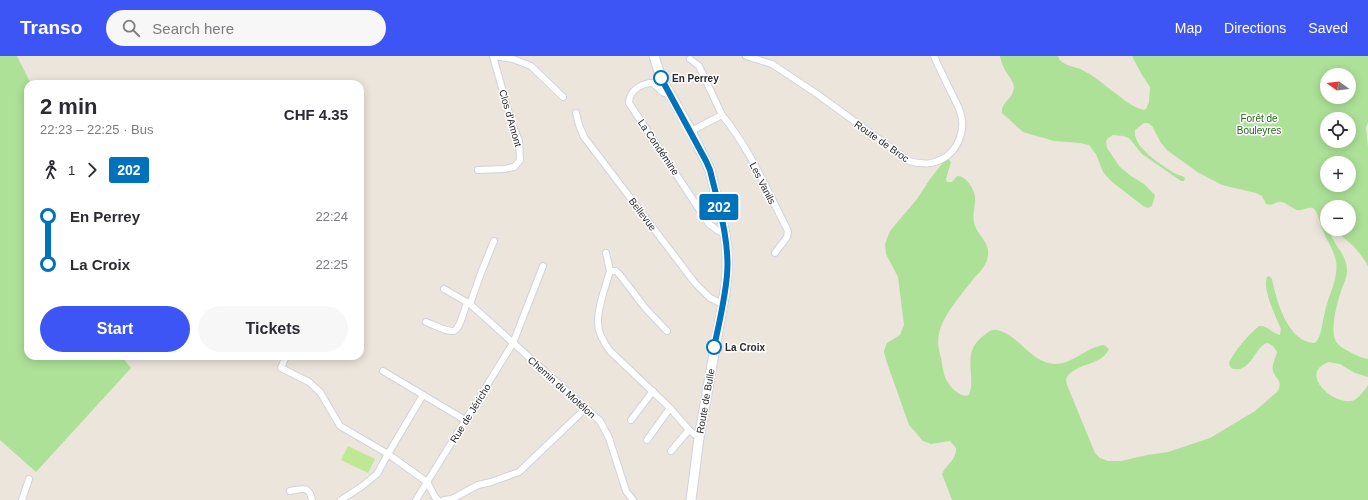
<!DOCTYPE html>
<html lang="en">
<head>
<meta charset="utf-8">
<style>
  body { margin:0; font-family:Helvetica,sans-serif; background:#f7f7f7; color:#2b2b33; height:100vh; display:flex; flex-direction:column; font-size:15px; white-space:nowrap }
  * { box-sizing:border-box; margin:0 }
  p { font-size:13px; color:#7c7c81 }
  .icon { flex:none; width:22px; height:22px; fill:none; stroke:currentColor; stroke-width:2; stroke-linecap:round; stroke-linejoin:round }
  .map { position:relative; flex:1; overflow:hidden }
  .side { position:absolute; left:24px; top:24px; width:340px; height:280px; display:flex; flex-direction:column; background:#fff; border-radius:12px; box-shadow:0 2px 10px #0003 }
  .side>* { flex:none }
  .badge { padding:0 8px; border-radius:3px; font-size:14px; line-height:26px }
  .needle { width:26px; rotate:285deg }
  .tools { position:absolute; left:1320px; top:12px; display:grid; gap:8px }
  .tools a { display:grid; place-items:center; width:36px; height:36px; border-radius:50%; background:#fff; box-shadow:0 2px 10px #0003; font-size:20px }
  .map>.badge { position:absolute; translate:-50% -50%; box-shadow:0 0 0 2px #fff }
  .legs { display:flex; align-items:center; gap:6px; height:44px; padding:0 16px; font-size:13px }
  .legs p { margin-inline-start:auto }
  .head { display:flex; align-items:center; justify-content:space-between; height:68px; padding:0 16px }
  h1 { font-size:22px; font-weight:600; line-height:30px }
  .primary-button { display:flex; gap:8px; margin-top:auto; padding:8px 16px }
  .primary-button a { flex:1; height:46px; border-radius:24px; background:#3d55f5; color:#fff; font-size:16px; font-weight:600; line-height:46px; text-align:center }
  .primary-button a+a { background:#f7f7f7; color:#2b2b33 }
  ul { padding:0 16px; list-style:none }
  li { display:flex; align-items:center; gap:14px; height:48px; font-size:15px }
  li i { display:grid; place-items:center; width:6px; height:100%; margin:0 5px; background:currentColor }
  li i::after { content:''; width:10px; height:10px; margin:-5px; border:3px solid; border-radius:50%; background:#fff }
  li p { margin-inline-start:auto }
  li:first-child i { background:linear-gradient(#0000 50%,currentColor 0) }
  li:last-child i { background:linear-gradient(currentColor 50%,#0000 0) }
  header { display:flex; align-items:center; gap:24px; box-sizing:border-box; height:56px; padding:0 20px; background:#3d55f5; color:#fff }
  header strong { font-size:19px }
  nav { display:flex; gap:22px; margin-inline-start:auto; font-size:14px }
  .search { width:280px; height:36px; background:#f7f7f7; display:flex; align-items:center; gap:10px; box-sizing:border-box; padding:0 14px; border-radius:22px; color:#7c7c81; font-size:15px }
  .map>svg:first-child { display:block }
  .green { fill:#ade198; fill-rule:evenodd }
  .pitch { fill:#bfe894 }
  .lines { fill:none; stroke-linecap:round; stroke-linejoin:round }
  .street-casing { stroke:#d0d2e1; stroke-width:8 }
  .secondary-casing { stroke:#d0d2e1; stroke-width:11 }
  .street { stroke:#fff; stroke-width:6 }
  .secondary { stroke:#fff; stroke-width:9 }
  .line-1-casing { stroke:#fff; stroke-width:9 }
  .line-1 { stroke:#0072bc; stroke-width:6 }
  .stop-1-dot { fill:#fff; stroke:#0072bc; stroke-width:2 }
  .labels { text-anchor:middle; stroke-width:3; stroke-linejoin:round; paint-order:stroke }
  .stop-label { font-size:10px; font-weight:bold; fill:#292929; stroke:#fff; text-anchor:start }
  .street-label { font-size:10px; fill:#292929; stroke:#fff }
  .park-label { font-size:10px; fill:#26631b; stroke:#fff }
</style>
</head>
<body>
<header>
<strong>Transo</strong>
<div class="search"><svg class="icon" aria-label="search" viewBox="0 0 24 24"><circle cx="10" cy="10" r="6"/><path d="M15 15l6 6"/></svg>Search here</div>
<nav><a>Map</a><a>Directions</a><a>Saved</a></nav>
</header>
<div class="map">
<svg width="1368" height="444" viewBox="0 0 1368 444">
  <rect width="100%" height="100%" fill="#ebe5db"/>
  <g class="green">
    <polygon points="0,0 17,0 31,28 28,28 28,300 121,300 131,312 36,416 0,384"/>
    <path d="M1000 0H1058C1060 10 1076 10 1084 15 1092 19 1100 25 1107 31 1119 39 1130 51 1144 54L1146 53 1149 46 1150 31 1142 19 1132 0H1368V66L1366 72 1368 91V210C1361 197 1349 184 1335 176L1331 177V179C1336 192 1347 199 1347 215 1347 222 1343 229 1341 235 1337 248 1328 278 1338 288 1342 293 1349 295 1354 298 1358 300 1363 302 1368 303V321L1355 317 1340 308 1328 306C1326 307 1322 309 1320 311 1305 326 1341 353 1356 343 1360 340 1365 334 1368 329V444H952L942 418C946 408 957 404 956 392L950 385 931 388 923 385 917 378 909 369 886 304 884 295 887 287 900 279 904 269 898 221 886 198 885 188 890 175 917 143 930 123 945 104 948 103 951 106 946 123 947 126H952C954 124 955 121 958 120 966 120 974 133 975 140 976 149 972 159 974 167 977 179 990 186 988 199 987 209 980 216 974 222 963 237 942 260 939 278 937 287 939 295 941 302 943 311 943 321 949 328 953 334 962 342 969 339 977 320 960 298 983 280 988 277 991 273 997 274 1018 278 1031 307 1054 308 1072 309 1086 291 1104 289L1109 293C1101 311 1074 306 1066 323L1067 329 1095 397 1100 402 1108 405H1121L1147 399 1168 396 1210 382 1255 355 1278 335C1283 323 1275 323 1273 315 1271 310 1276 301 1277 296L1273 290 1268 287C1265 288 1265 287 1262 290 1254 297 1249 315 1235 313 1231 313 1230 311 1229 307 1235 294 1248 279 1259 270 1268 269 1271 277 1280 279L1281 273C1276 261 1262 233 1267 221L1269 220 1272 223C1276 244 1288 287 1315 287 1322 281 1322 265 1325 256 1328 239 1339 223 1336 205 1334 194 1327 185 1323 175 1319 167 1319 157 1313 152 1308 151 1302 155 1297 154 1291 152 1287 147 1282 146 1275 144 1274 151 1266 148L1262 140 1256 137 1222 129 1199 117 1168 95 1161 87 1152 70 1148 67H1144L1135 74C1132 91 1162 109 1174 117 1178 119 1182 119 1185 122L1184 125H1181L1142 98 1129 82 1123 80 1113 79 1108 82 1106 85 1107 92 1120 111 1131 120 1144 128 1155 139 1152 150 1148 152 1143 150 1111 125 1103 116 1096 98 1089 89 1080 87 1054 85 1023 76 1002 57C1000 47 1013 43 1014 32 1014 25 1007 19 1004 12 1002 9 1001 4 1000 0ZM1327 19H1349V41H1327ZM1327 63H1349V85H1327ZM1327 107H1349V129H1327ZM1327 151H1349V173H1327Z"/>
  </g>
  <polygon class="pitch" points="348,390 375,403 368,417 341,404"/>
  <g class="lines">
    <defs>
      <g id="street">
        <polyline points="493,0 513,3 531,10 563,41"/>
        <path d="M746 0 772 8 817 38 909 105C923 109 934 109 947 100 959 91 965 73 961 59 960 53 956 47 954 42 947 28 940 14 934 0"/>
        <polyline points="690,3 699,10 722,59"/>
        <path d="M670 39 662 36 653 27C642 27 629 34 629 47L709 168 717 174 725 178"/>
        <polyline points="576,57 579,69 584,81 695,227 710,242 723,248"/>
        <path d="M691 75 722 59C750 93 768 136 788 175L787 181 775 197"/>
        <polyline points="478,114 504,113 514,111 520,104 519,85 511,65 493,0"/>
        <polyline points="606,197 610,215"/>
        <polyline points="444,233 470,248 600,365 609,382 626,435 633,444"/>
        <polyline points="470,248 481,217 494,185"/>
        <path d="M426 266C460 280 455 281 467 247"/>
        <path d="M667 275 646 253 620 219 616 215H610C606 229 597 252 598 267 598 277 604 287 610 295L670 352 689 374 699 382"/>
        <polyline points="286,300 281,312 309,326 320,336 340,370 388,398 423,339"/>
        <polyline points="383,315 465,364"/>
        <polyline points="631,364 653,335"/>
        <polyline points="647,384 670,352"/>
        <polyline points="671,395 689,374"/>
        <path d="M290 435C303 433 309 429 312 444"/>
        <polyline points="22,444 29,423"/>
        <polyline points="341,444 361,431 377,418 388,398 427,426 435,441 438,444"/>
        <polyline points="416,444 513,287 543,210"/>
        <polyline points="444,444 452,443 478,429 491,426 519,416 586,352"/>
      </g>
      <polyline id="secondary" points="654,0 661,22 691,75 710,114 725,178 727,192 727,218 726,230 699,382 691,444"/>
    </defs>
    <use href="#street" class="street-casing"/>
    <use href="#secondary" class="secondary-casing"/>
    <use href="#street" class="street"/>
    <use href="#secondary" class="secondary"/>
  </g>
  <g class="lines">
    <defs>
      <path id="line-1" d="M661 22 706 105 710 114C718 148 730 184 727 219 725 243 719 268 714 291"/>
    </defs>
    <use href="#line-1" class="line-1-casing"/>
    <use href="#line-1" class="line-1"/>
  </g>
  <g class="stop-1-dot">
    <circle cx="661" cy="22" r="7"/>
    <circle cx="714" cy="291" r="7"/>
  </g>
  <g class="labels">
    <g class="stop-label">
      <text x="672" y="26">En Perrey</text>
      <text x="725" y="295">La Croix</text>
    </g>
    <g class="street-label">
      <text transform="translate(511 62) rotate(74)" y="4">Clos d'Amont</text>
      <text transform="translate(882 85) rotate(35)" y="4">Route de Broc</text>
      <text transform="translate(659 91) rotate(56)" y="4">La Condémine</text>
      <text transform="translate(763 127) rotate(63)" y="4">Les Vanils</text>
      <text transform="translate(643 158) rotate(53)" y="4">Bellevue</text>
      <text transform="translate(562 331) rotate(42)" y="4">Chemin du Motélon</text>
      <text transform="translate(705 345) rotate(-80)" y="4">Route de Bulle</text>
      <text transform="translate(470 357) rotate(-58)" y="4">Rue de Jéricho</text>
    </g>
    <g class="park-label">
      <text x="1259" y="66">Forêt de<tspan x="1259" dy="12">Bouleyres</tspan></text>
    </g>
  </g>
</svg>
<div class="tools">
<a><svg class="needle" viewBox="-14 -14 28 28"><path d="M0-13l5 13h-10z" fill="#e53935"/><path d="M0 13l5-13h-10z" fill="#7c7c81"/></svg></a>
<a><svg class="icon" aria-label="locate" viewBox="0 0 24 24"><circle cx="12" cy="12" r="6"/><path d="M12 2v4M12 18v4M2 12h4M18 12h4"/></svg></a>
<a>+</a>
<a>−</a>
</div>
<b class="badge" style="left:719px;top:151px;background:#0072bc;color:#fff">202</b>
<section class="side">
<div class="head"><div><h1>2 min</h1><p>22:23 – 22:25 · Bus</p></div><b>CHF 4.35</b></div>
<div class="legs"><svg class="icon" aria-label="walk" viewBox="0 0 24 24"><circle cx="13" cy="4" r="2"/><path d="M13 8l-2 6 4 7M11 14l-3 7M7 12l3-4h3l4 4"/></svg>1<svg class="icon" aria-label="forward" viewBox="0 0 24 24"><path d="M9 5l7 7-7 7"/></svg><b class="badge" style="background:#0072bc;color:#fff">202</b></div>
<ul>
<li><i style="color:#0072bc"></i><b>En Perrey</b><p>22:24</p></li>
<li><i style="color:#0072bc"></i><b>La Croix</b><p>22:25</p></li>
</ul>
<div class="primary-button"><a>Start</a><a>Tickets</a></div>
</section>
</div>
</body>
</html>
